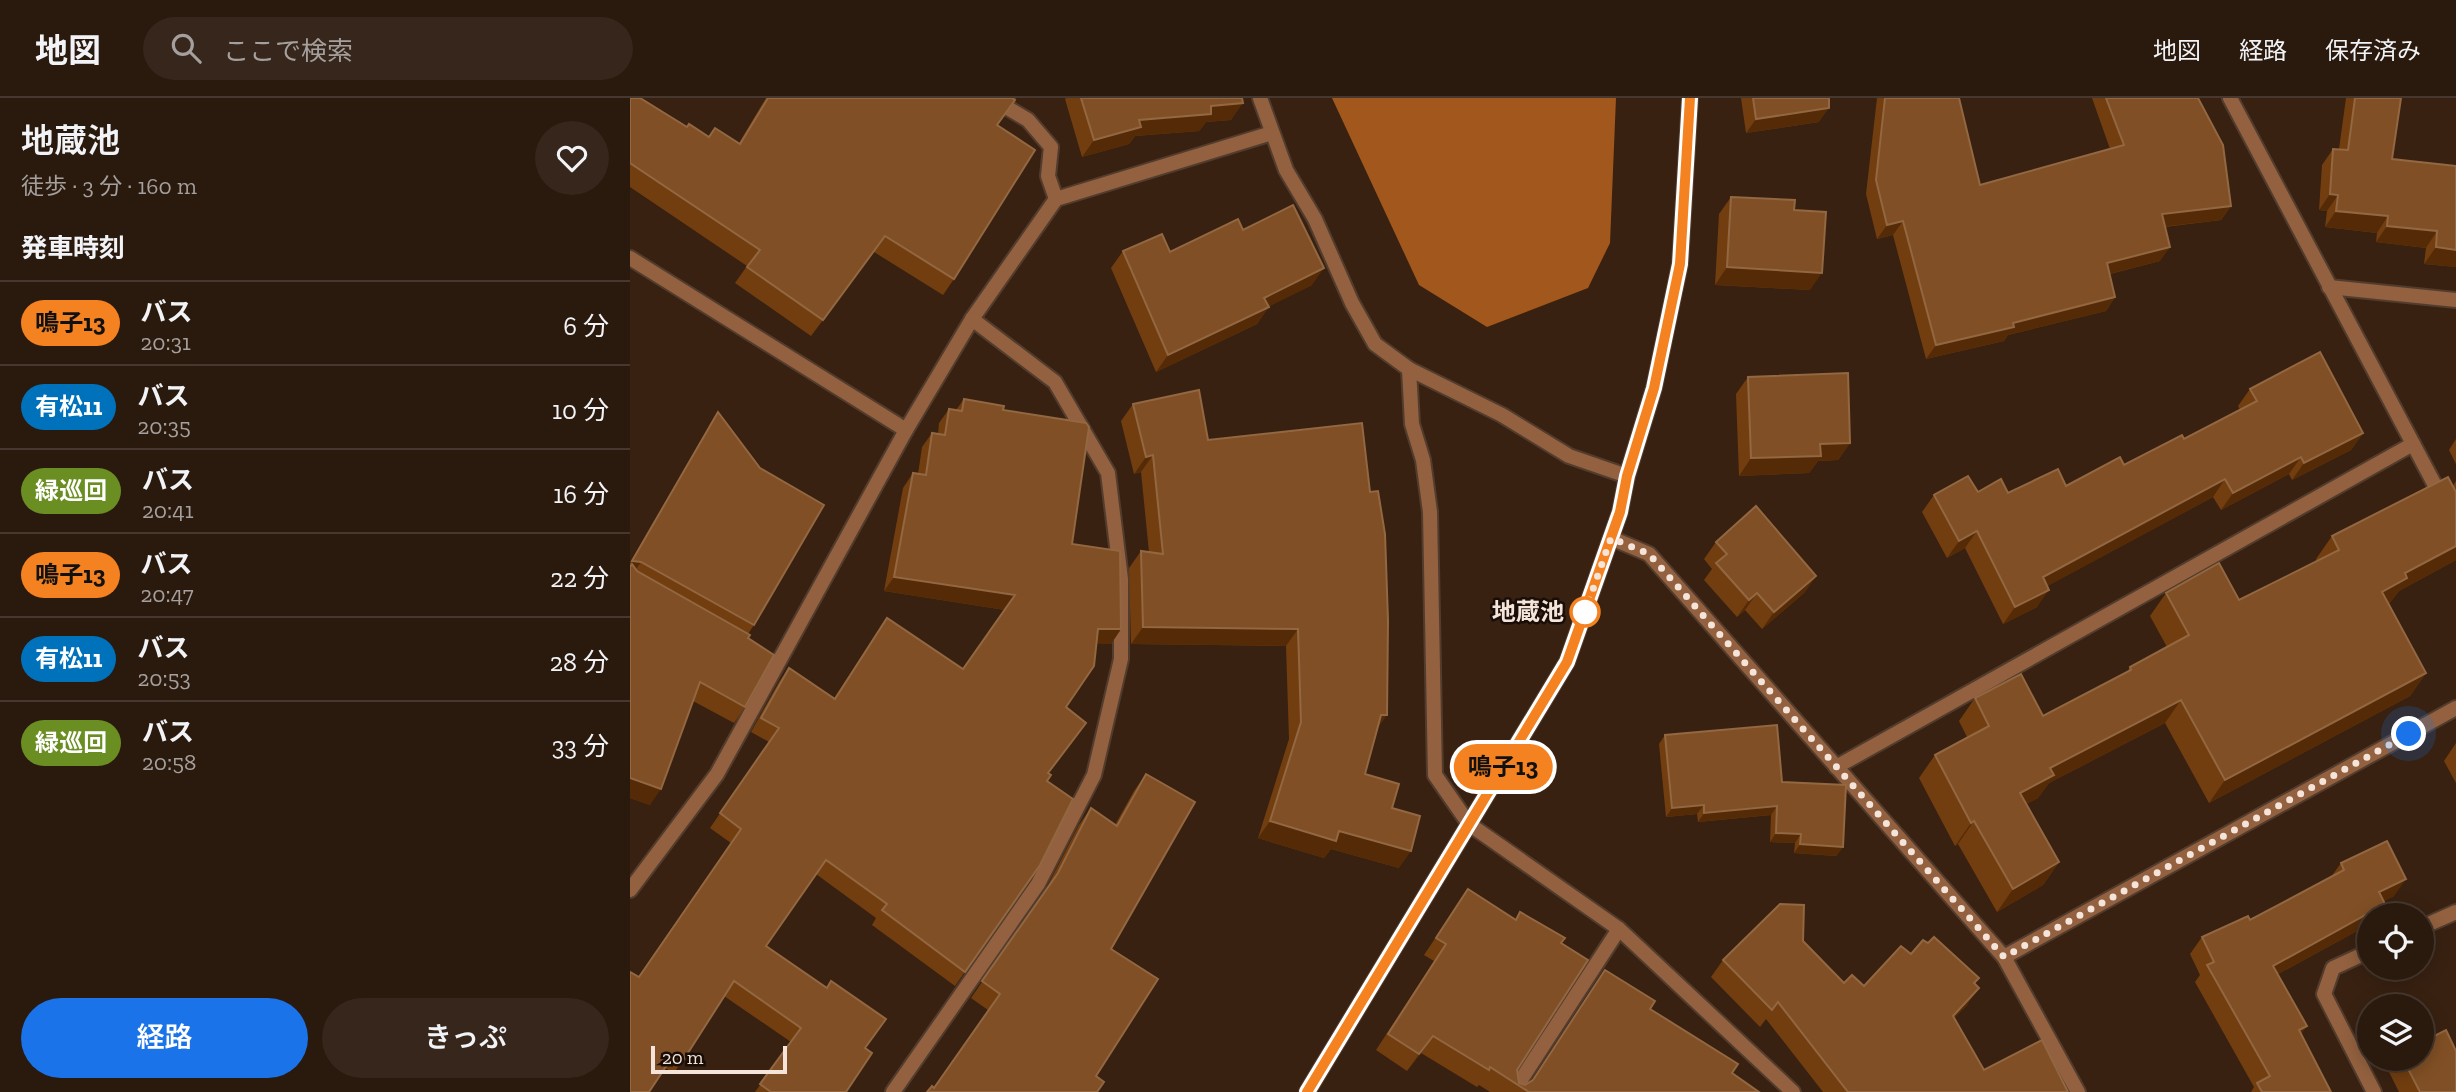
<!DOCTYPE html>
<html lang="ja">
<head>
<meta charset="utf-8">
<style>
  body { margin:0; font-family:"Zilla Slab","Noto Sans JP",serif; background:#36261b; color:#f1f3f6; height:100vh; display:flex; flex-direction:column; font-size:26px; white-space:nowrap }
  * { box-sizing:border-box; margin:0 }
  p { font-size:23px; color:#a5a09d }
  .icon { flex:none; width:38px; height:38px; fill:none; stroke:currentColor; stroke-width:2; stroke-linecap:round; stroke-linejoin:round }
  .map { position:relative; flex:1; overflow:hidden }
  .details { display:flex; flex-direction:column; background:#2a190d; width:630px }
  .details>* { flex:none }
  .badge { padding:0 14px; border-radius:23px; font-size:24px; line-height:46px }
  .buttons { position:absolute; left:1727px; top:805px; display:grid; gap:14px }
  .buttons a { display:grid; place-items:center; width:77px; height:77px; border-radius:50%; background:#2a190d; box-shadow:0 4px 18px #0003,0 0 0 2px #46382e; font-size:35px }
  .scale { position:absolute; left:21px; bottom:18px; width:136px; box-sizing:border-box; padding-left:7px; border:4px solid #f4e4da; border-top:0; font-size:19px; line-height:24px; white-space:nowrap; color:#f4e4da; -webkit-text-stroke:5px #180d07; paint-order:stroke }
  .you { position:absolute; width:35px; height:35px; margin:-18px; border:5px solid #fff; border-radius:50%; background:#1a73e8; box-shadow:0 0 0 10px #1a73e833 }
  .map>.badge { position:absolute; translate:-50% -50%; box-shadow:0 0 0 4px #fff }
  h2 { padding:0 21px; font-size:26px; line-height:63px }
  .round { display:grid; place-items:center; flex:none; width:74px; height:74px; border-radius:37px; background:#36261b }
  .headline { display:flex; align-items:center; justify-content:space-between; height:119px; padding:0 21px }
  h1 { font-size:33px; font-weight:600; line-height:52px }
  .primary-button { display:flex; gap:14px; margin-top:auto; padding:14px 21px }
  .primary-button a { flex:1; height:80px; border-radius:42px; background:#1a73e8; color:#fff; font-size:28px; font-weight:600; line-height:80px; text-align:center }
  .primary-button a+a { background:#36261b; color:#f1f3f6 }
  ul { padding:0; list-style:none }
  li { display:flex; align-items:center; gap:21px; height:84px; padding:0 21px; border-top:2px solid #46382e }
  li div { flex:1 }
  li b { display:block; font-size:26px }
  li em { font-style:normal }
  li .badge { min-width:77px; font-weight:700; text-align:center }
  header { display:flex; align-items:center; gap:42px; box-sizing:border-box; height:98px; padding:0 35px; background:#2a190d; border-bottom:2px solid #46382e }
  header strong { font-size:33px }
  nav { display:flex; gap:38px; margin-inline-start:auto; font-size:24px }
  .search { width:490px; height:63px; background:#36261b; display:flex; align-items:center; gap:18px; box-sizing:border-box; padding:0 24px; border-radius:38px; color:#a5a09d; font-size:26px }
  main { display:flex; flex:1; min-height:0 }
  .map>svg:first-child { display:block }
  .water { fill:#a2571d }
  .lines { fill:none; stroke-linecap:round; stroke-linejoin:round }
  .street-casing { stroke:#523c2d; stroke-width:18 }
  .secondary-casing { stroke:#523c2d; stroke-width:18 }
  .street { stroke:#93613f; stroke-width:14 }
  .secondary { stroke:#d07f48; stroke-width:14 }
  .wall { fill:#723e0f }
  .shaded-wall { fill:#552b07 }
  .building { fill:#804f25; stroke:#926741; stroke-width:2 }
  .line-casing { stroke:#fff; stroke-width:16 }
  .line { stroke:#f58220; stroke-width:10 }
  .walk { stroke:#f4e4da; stroke-width:7; stroke-dasharray:0 12.6 }
  .stop-dot { fill:#fff; stroke:#f58220; stroke-width:3.5 }
  .labels { text-anchor:middle; stroke-width:5; stroke-linejoin:round; paint-order:stroke }
  .stop-label { font-size:24px; font-weight:bold; fill:#f4e4da; stroke:#180d07; text-anchor:end }
</style>
</head>
<body>
<header>
<strong>地図</strong>
<div class="search"><svg class="icon" aria-label="search" viewBox="0 0 24 24"><circle cx="10" cy="10" r="6"/><path d="M15 15l6 6"/></svg>ここで検索</div>
<nav><a>地図</a><a>経路</a><a>保存済み</a></nav>
</header>
<main>
<section class="details">
<div class="headline"><div><h1>地蔵池</h1><p>徒歩 · 3 分 · 160 m</p></div><a class="round"><svg class="icon" aria-label="heart" viewBox="0 0 24 24"><path d="M12 20l-8-8c-3-5 5-10 8-4 3-6 11-1 8 4z"/></svg></a></div>
<h2>発車時刻</h2>
<ul>
<li><span class="badge" style="background:#f58220;color:#111">鳴子13</span><div><b>バス</b><p>20:31</p></div><em>6 分</em></li>
<li><span class="badge" style="background:#0072bc;color:#fff">有松11</span><div><b>バス</b><p>20:35</p></div><em>10 分</em></li>
<li><span class="badge" style="background:#6b8e23;color:#fff">緑巡回</span><div><b>バス</b><p>20:41</p></div><em>16 分</em></li>
<li><span class="badge" style="background:#f58220;color:#111">鳴子13</span><div><b>バス</b><p>20:47</p></div><em>22 分</em></li>
<li><span class="badge" style="background:#0072bc;color:#fff">有松11</span><div><b>バス</b><p>20:53</p></div><em>28 分</em></li>
<li><span class="badge" style="background:#6b8e23;color:#fff">緑巡回</span><div><b>バス</b><p>20:58</p></div><em>33 分</em></li>
</ul>
<div class="primary-button"><a>経路</a><a>きっぷ</a></div>
</section>
<div class="map">
<svg width="1826" height="994" viewBox="0 0 1826 994">
  <rect width="100%" height="100%" fill="#382111"/>
  <polygon class="water" points="702,0 986,0 980,145 958,190 857,229 789,187"/>
  <g class="lines">
    <defs>
      <g id="street">
        <polyline points="630,0 656,72 685,121 722,205 745,246 779,271 872,317 939,358 997,378"/>
        <polyline points="1600,0 1826,427"/>
        <polyline points="426,101 642,35"/>
        <polyline points="0,160 276,332"/>
        <polyline points="1699,189 1826,202"/>
        <polyline points="779,271 782,326 793,362 800,414 805,677 839,726 989,831 1163,994"/>
        <polyline points="981,440 1019,456 1374,859 1448,994"/>
        <polyline points="1206,669 1783,346"/>
        <polyline points="0,792 87,676 276,332 342,221 426,101 418,78 421,49 398,22 361,0"/>
        <polyline points="1792,829 1826,814"/>
        <polyline points="1740,853 1703,870 1694,896 1744,994"/>
        <polyline points="1374,859 1826,610"/>
        <polyline points="263,994 408,786 464,677 491,561 491,481 478,375 425,284 342,221"/>
        <polyline points="883,994 989,831"/>
      </g>
      <polyline id="secondary" points="677,994 937,564 990,414 997,378 1024,290 1050,166 1060,0"/>
    </defs>
    <use href="#street" class="street-casing"/>
    <use href="#secondary" class="secondary-casing"/>
    <use href="#street" class="street"/>
    <use href="#secondary" class="secondary"/>
  </g>
  <g class="wall">
    <polygon points="0,0 57,29 79,39 109,45 136,0 386,0 367,28 324,181 313,197 244,154 181,238 105,185 117,168 0,89"/>
    <polygon points="436,0 612,0 601,22 576,24 569,33 505,38 499,46 452,59 435,1"/>
    <polygon points="1111,0 1199,0 1189,24 1116,35"/>
    <polygon points="1247,0 1329,0 1350,87 1480,51 1462,0 1568,0 1601,108 1591,122 1535,129 1530,163 1480,176 1485,199 1476,213 1378,237 1374,243 1296,261 1263,137 1247,141 1236,96"/>
    <polygon points="1716,0 1771,0 1762,61 1826,68 1826,169 1794,166 1796,150 1746,144 1747,135 1695,129 1697,113 1689,112 1692,67 1703,51 1709,51"/>
    <polygon points="1101,99 1164,112 1180,192 1085,187 1089,116"/>
    <polygon points="613,132 682,187 639,208 627,226 526,274 481,170 493,153 540,154"/>
    <polygon points="1118,279 1220,345 1208,362 1188,363 1179,375 1109,378 1106,296"/>
    <polygon points="1620,291 1733,335 1721,352 1662,382 1659,376 1591,412 1583,399 1417,488 1407,509 1373,526 1335,450 1317,460 1292,414 1304,397 1348,394 1378,395 1436,388 1494,367 1554,341 1610,312 1608,308"/>
    <polygon points="334,301 373,312 442,446 491,531 481,546 466,545 436,609 446,639 418,675 410,767 325,888 242,827 246,820 186,776 136,848 235,950 216,994 125,994 161,944 94,898 44,975 35,970 8,879 101,745 80,730 139,644 121,634 149,584 159,570 204,600 257,520 333,571 375,512 254,493 273,390 283,375 288,376 292,349 302,335 308,336 309,325 319,311 326,312"/>
    <polygon points="503,306 578,342 748,631 735,676 762,710 769,770 701,751 694,760 628,740 659,641 656,548 501,546 499,470 511,453 519,454 511,374 504,376 491,323"/>
    <polygon points="88,314 124,527 118,536 115,609 104,625 63,603 20,707 0,700 0,465 82,323"/>
    <polygon points="1826,341 1826,366 1819,352"/>
    <polygon points="1826,383 1826,462 1769,493 1761,503 1759,505 1796,575 1780,598 1579,705 1535,625 1419,685 1408,700 1396,706 1429,764 1413,787 1367,814 1328,746 1325,748 1289,680 1305,657 1337,639 1329,623 1345,600 1413,618 1497,574 1500,569 1537,549 1520,518 1536,495 1609,502 1687,463 1686,461 1702,438 1823,388"/>
    <polygon points="1086,444 1186,478 1174,495 1132,531 1115,512 1107,519 1074,482 1082,471 1074,461"/>
    <polygon points="1035,637 1152,684 1213,749 1206,758 1164,755 1165,745 1140,744 1141,717 1068,724 1067,716 1036,719 1029,646"/>
    <polygon points="1826,645 1826,685 1814,663"/>
    <polygon points="516,676 481,851 528,881 297,994 304,990 358,912 341,900 416,791 449,727 461,710 485,727 504,693"/>
    <polygon points="1711,765 1764,798 1754,803 1740,826 1648,876 1671,937 1701,994 1621,994 1624,989 1565,884 1570,877 1560,856 1572,839 1620,822 1701,779"/>
    <polygon points="838,791 885,821 931,845 887,972 889,985 895,987 902,983 975,872 1020,911 1102,975 1129,994 860,994 849,987 847,989 791,955 777,973 746,952 804,863 794,857"/>
    <polygon points="1173,843 1214,885 1234,888 1298,845 1349,880 1345,886 1337,907 1324,920 1354,972 1438,994 1193,994 1136,921 1130,929 1081,879 1093,862"/>
    <polygon points="1766,961 1792,961 1826,994 1769,994 1758,972"/>
  </g>
  <g class="shaded-wall">
    <polygon points="613,5 601,22 576,24 569,33 505,38 499,46 452,59 464,42 509,22 581,8"/>
    <polygon points="1199,10 1189,24 1116,35 1126,21"/>
    <polygon points="1700,96 1708,97 1697,113 1689,112"/>
    <polygon points="1601,108 1591,122 1522,130 1532,116"/>
    <polygon points="1706,113 1758,118 1747,135 1695,129"/>
    <polygon points="1273,123 1263,137 1247,141 1257,127"/>
    <polygon points="1757,128 1807,133 1796,150 1746,144"/>
    <polygon points="1540,149 1530,163 1467,179 1477,165"/>
    <polygon points="1806,149 1826,152 1826,169 1794,166"/>
    <polygon points="1097,169 1192,175 1180,192 1085,187"/>
    <polygon points="694,170 682,187 622,217 634,200"/>
    <polygon points="1485,199 1476,213 1378,237 1374,243 1296,261 1306,247 1383,225"/>
    <polygon points="639,209 627,226 526,274 538,257"/>
    <polygon points="1733,335 1721,352 1662,382 1674,365"/>
    <polygon points="1220,345 1208,362 1188,363 1179,375 1109,378 1121,360 1190,346"/>
    <polygon points="523,357 511,374 504,376 516,359"/>
    <polygon points="1671,359 1659,376 1591,412 1603,395"/>
    <polygon points="1595,381 1583,399 1401,497 1413,479"/>
    <polygon points="1347,433 1335,450 1317,460 1329,443"/>
    <polygon points="1826,448 1826,462 1769,493 1761,503 1736,516 1752,494 1775,475"/>
    <polygon points="2,463 11,464 5,473 0,468"/>
    <polygon points="1186,478 1174,495 1132,531 1144,514"/>
    <polygon points="264,479 385,497 375,512 254,493"/>
    <polygon points="1419,492 1407,509 1373,526 1385,509"/>
    <polygon points="1127,495 1115,512 1107,519 1119,502"/>
    <polygon points="513,529 668,531 656,548 501,546"/>
    <polygon points="468,531 491,531 481,546 458,545"/>
    <polygon points="1796,575 1780,598 1579,705 1595,682"/>
    <polygon points="1551,602 1535,625 1419,685 1408,700 1374,718 1390,695 1420,670"/>
    <polygon points="751,617 757,617 745,634"/>
    <polygon points="0,680 31,691 20,707 0,700"/>
    <polygon points="1074,707 1067,716 1036,719 1042,710"/>
    <polygon points="1147,708 1141,717 1068,724 1074,715"/>
    <polygon points="640,723 709,733 781,753 769,770 701,751 694,760 628,740"/>
    <polygon points="1344,723 1328,746 1325,748 1341,725"/>
    <polygon points="1146,735 1171,736 1165,745 1140,744"/>
    <polygon points="1170,746 1213,749 1206,758 1164,755"/>
    <polygon points="1429,764 1413,787 1367,814 1383,791"/>
    <polygon points="1776,781 1764,798 1737,811 1749,794"/>
    <polygon points="1755,806 1748,817 1740,817 1740,826 1631,885 1643,868"/>
    <polygon points="1349,890 1337,907 1311,934 1323,918"/>
    <polygon points="1677,928 1665,945 1669,932"/>
    <polygon points="803,938 791,955 777,973 789,956"/>
  </g>
  <g class="building">
    <polygon points="0,0 10,0 57,29 59,26 79,39 85,30 110,46 138,0 382,0 385,2 367,27 405,52 324,181 255,138 193,222 117,169 130,152 0,65"/>
    <polygon points="451,0 612,0 613,5 581,8 581,16 509,22 511,29 464,42"/>
    <polygon points="1123,0 1199,0 1199,10 1126,21"/>
    <polygon points="1255,0 1329,0 1350,87 1494,47 1476,0 1568,0 1593,47 1601,108 1532,116 1540,149 1477,165 1485,199 1383,225 1384,229 1306,247 1273,123 1257,127 1246,82"/>
    <polygon points="1725,0 1771,0 1762,61 1826,68 1826,152 1806,149 1807,133 1757,128 1758,118 1706,113 1708,97 1700,96 1703,51 1718,52"/>
    <polygon points="1101,99 1165,102 1164,112 1196,114 1192,175 1097,169"/>
    <polygon points="663,107 694,170 634,200 639,209 538,257 493,153 532,136 540,154 608,121 613,132"/>
    <polygon points="1690,254 1733,335 1674,365 1671,359 1603,395 1595,381 1413,479 1419,492 1385,509 1347,433 1329,443 1304,397 1338,378 1348,394 1371,381 1378,395 1428,371 1436,388 1490,359 1494,367 1552,337 1554,341 1627,303 1620,291"/>
    <polygon points="1218,275 1220,345 1190,346 1191,358 1121,360 1118,279"/>
    <polygon points="569,292 578,342 732,325 740,394 748,393 755,436 758,522 757,617 751,617 735,676 769,686 762,710 790,718 781,753 709,733 706,743 640,723 671,624 668,531 513,529 511,453 533,456 523,357 516,359 503,306"/>
    <polygon points="334,301 374,308 373,312 456,325 459,329 442,446 490,453 491,531 468,531 464,568 436,609 456,625 418,675 421,677 417,683 443,701 410,767 335,874 252,812 257,806 196,762 136,848 197,890 201,883 256,921 235,950 242,955 216,994 141,994 130,986 171,930 104,883 54,961 45,955 19,994 0,994 0,874 9,879 111,731 90,715 149,630 131,620 159,570 205,601 257,520 333,571 385,497 264,479 283,375 296,377 302,335 315,337 319,311 332,313"/>
    <polygon points="88,314 130,370 194,407 124,527 11,464 2,463"/>
    <polygon points="1818,379 1826,394 1826,448 1775,475 1777,480 1752,494 1796,575 1595,682 1551,602 1420,670 1424,677 1390,695 1429,764 1383,791 1344,723 1341,725 1305,657 1359,628 1345,600 1391,576 1413,618 1501,572 1500,569 1559,537 1536,495 1589,465 1609,502 1709,452 1702,438"/>
    <polygon points="1126,408 1186,478 1144,514 1127,495 1119,502 1086,465 1097,456 1086,444"/>
    <polygon points="2,466 7,473 120,537 118,540 144,557 115,609 70,584 31,691 0,680 0,469"/>
    <polygon points="1147,627 1152,684 1216,687 1213,749 1170,746 1171,736 1146,735 1147,708 1074,715 1074,707 1042,710 1035,637"/>
    <polygon points="516,676 565,704 481,851 528,881 466,978 474,984 467,994 297,994 302,988 304,990 370,896 352,883 428,775 461,710 487,728"/>
    <polygon points="1757,743 1776,781 1749,794 1755,806 1643,868 1677,928 1669,932 1701,994 1632,994 1627,985 1640,978 1577,867 1584,864 1572,839 1618,818 1620,822 1714,772 1711,765"/>
    <polygon points="838,791 886,822 890,814 935,840 931,845 958,862 887,972 889,985 895,987 903,982 975,872 1025,903 1020,911 1108,966 1102,975 1129,994 899,994 860,969 859,972 803,938 789,956 758,936 816,846 806,840"/>
    <polygon points="1150,806 1174,807 1173,843 1214,885 1222,877 1234,888 1271,848 1281,856 1293,842 1298,845 1304,839 1349,880 1344,885 1349,890 1323,918 1354,972 1412,942 1438,994 1218,994 1148,904 1142,912 1093,862"/>
    <polygon points="1816,932 1826,953 1826,994 1790,994 1773,961 1792,961 1792,944"/>
  </g>
  <g class="lines">
    <defs>
      <polyline id="line" points="677,994 937,564 990,414 997,378 1024,290 1050,166 1060,0"/>
    </defs>
    <use href="#line" class="line-casing"/>
    <use href="#line" class="line"/>
    <polyline class="walk" points="955,514 981,440 1019,456 1374,859 1779,636"/>
  </g>
  <circle class="stop-dot" cx="955" cy="514" r="14"/>
  <g class="labels">
    <g class="stop-label">
      <text x="934" y="522">地蔵池</text>
    </g>
  </g>
</svg>
<div class="buttons">
<a><svg class="icon" aria-label="locate" viewBox="0 0 24 24"><circle cx="12" cy="12" r="6"/><path d="M12 2v4M12 18v4M2 12h4M18 12h4"/></svg></a>
<a><svg class="icon" aria-label="layers" viewBox="0 0 24 24"><path d="M12 4l9 5-9 5-9-5zM3 14l9 5 9-5"/></svg></a>
</div>
<div class="scale">20 m</div>
<div class="you" style="left:1779px;top:636px"></div>
<b class="badge" style="left:873px;top:669px;background:#f58220;color:#111">鳴子13</b>
</div>
</main>
</body>
</html>
